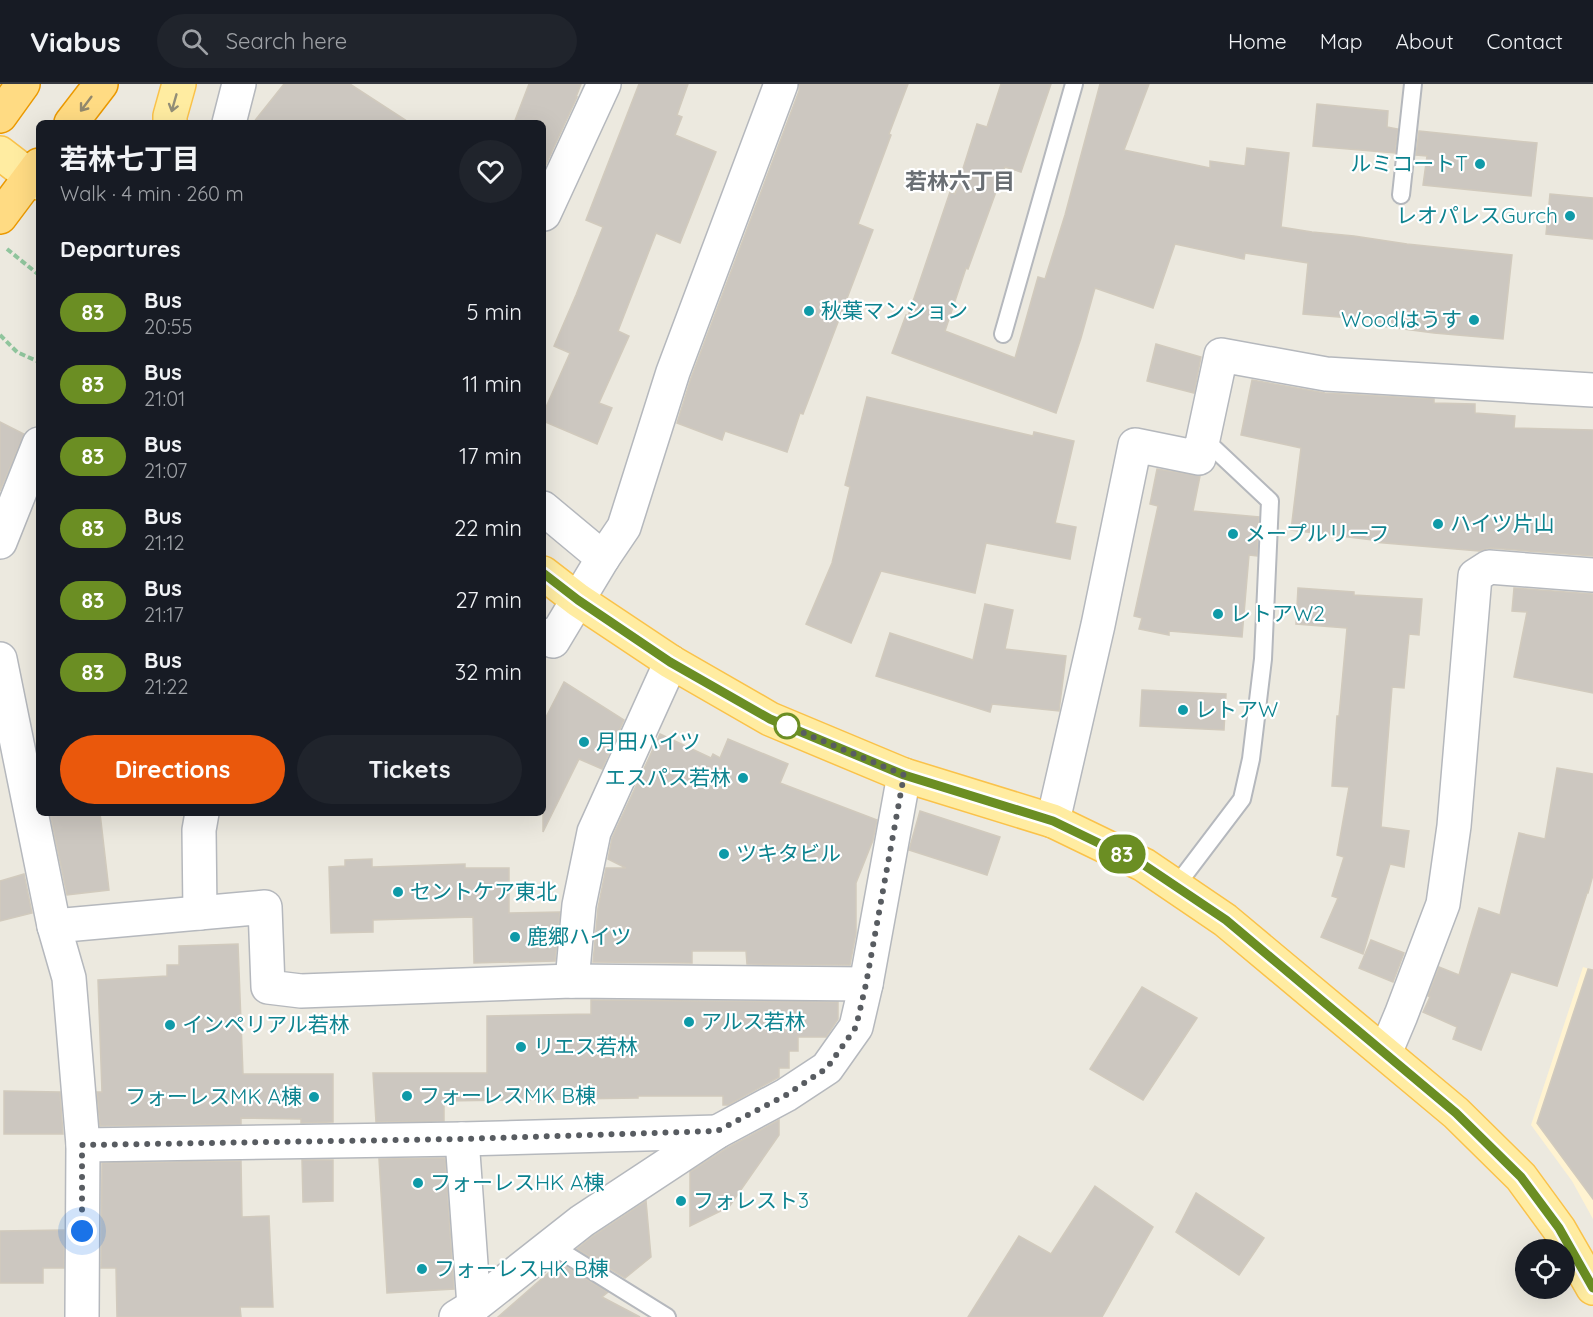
<!DOCTYPE html>
<html lang="en">
<head>
<meta charset="utf-8">
<style>
  body { margin:0; font-family:Quicksand,"Noto Sans JP",sans-serif; background:#20242c; color:#f1f3f6; height:100vh; display:flex; flex-direction:column; font-size:22px; white-space:nowrap }
  * { box-sizing:border-box; margin:0 }
  p { font-size:20px; color:#9ea1a6 }
  .icon { flex:none; width:33px; height:33px; fill:none; stroke:currentColor; stroke-width:2; stroke-linecap:round; stroke-linejoin:round }
  .map { position:relative; flex:1; overflow:hidden }
  .side { position:absolute; left:36px; top:36px; width:510px; height:696px; display:flex; flex-direction:column; background:#171b24; border-radius:9px; box-shadow:0 6px 24px #0002 }
  .side>* { flex:none }
  .badge { padding:0 12px; border-radius:20px; font-size:21px; line-height:39px }
  .controls { position:absolute; left:1515px; top:1155px; display:grid; gap:12px }
  .controls a { display:grid; place-items:center; width:60px; height:60px; border-radius:50%; background:#171b24; box-shadow:0 6px 24px #0002; font-size:30px }
  .you { position:absolute; width:30px; height:30px; margin:-15px; border:4px solid #fff; border-radius:50%; background:#1a73e8; box-shadow:0 0 0 9px #1a73e833 }
  .map>.badge { position:absolute; translate:-50% -50%; box-shadow:0 0 0 3px #fff }
  h2 { padding:0 24px; font-size:22px; line-height:54px }
  .round { display:grid; place-items:center; flex:none; width:63px; height:63px; border-radius:32px; background:#20242c }
  .headline { display:flex; align-items:center; justify-content:space-between; height:102px; padding:0 24px }
  h1 { font-size:28px; font-weight:700; line-height:45px }
  .primary-button { display:flex; gap:12px; margin-top:auto; padding:12px 24px }
  .primary-button a { flex:1; height:69px; border-radius:36px; background:#ea580c; color:#fff; font-size:24px; font-weight:700; line-height:69px; text-align:center }
  .primary-button a+a { background:#20242c; color:#f1f3f6 }
  ul { padding:0; list-style:none }
  li { display:flex; align-items:center; gap:18px; height:72px; padding:0 24px }
  li div { flex:1 }
  li b { display:block; font-size:22px }
  li em { font-style:normal }
  li .badge { min-width:66px; font-weight:700; text-align:center }
  header { display:flex; align-items:center; gap:36px; box-sizing:border-box; height:84px; padding:0 30px; background:#171b24; border-bottom:2px solid #363941 }
  header strong { font-size:28px }
  nav { display:flex; gap:33px; margin-inline-start:auto; font-size:21px }
  .search { width:420px; height:54px; background:#20242c; display:flex; align-items:center; gap:15px; box-sizing:border-box; padding:0 21px; border-radius:33px; color:#9ea1a6; font-size:22px }
  .map>svg:first-child { display:block }
  .commercial { fill:#fff3d1 }
  .building { fill:#ccc7c0; stroke:#d1cabd; stroke-width:1.5 }
  .lines { fill:none; stroke-linecap:round; stroke-linejoin:round }
  .lane-casing { stroke:#b5b8bd; stroke-width:20 }
  .street-casing { stroke:#b5b8bd; stroke-width:36 }
  .primary-casing { stroke:#fac24a; stroke-width:36 }
  .highway-casing { stroke:#eb9900; stroke-width:36 }
  .path { stroke:#90c59d; stroke-width:4; stroke-dasharray:6 3; stroke-linecap:butt }
  .lane { stroke:#fff; stroke-width:16 }
  .street { stroke:#fff; stroke-width:33 }
  .primary { stroke:#ffeca1; stroke-width:33 }
  .highway { stroke:#ffdb83; stroke-width:33 }
  .oneway { stroke:#928e77 }
  .oneway2 { stroke:#92886d }
  .line-casing { stroke:#fff; stroke-width:14 }
  .line { stroke:#6b8e23; stroke-width:9 }
  .walk { stroke:#585c61; stroke-width:6; stroke-dasharray:0 10.8 }
  .culture-dot { fill:#0f9aa8; stroke:#fff; stroke-width:2 }
  .stop-dot { fill:#fff; stroke:#6b8e23; stroke-width:3 }
  .labels { text-anchor:middle; stroke-width:4.5; stroke-linejoin:round; paint-order:stroke }
  .culture-label { font-size:21px; fill:#0d838f; stroke:#fff; text-anchor:start }
  .neighbourhood-label { font-size:22px; font-weight:bold; fill:#696e73; stroke:#fff }
</style>
</head>
<body>
<header>
<strong>Viabus</strong>
<div class="search"><svg class="icon" aria-label="search" viewBox="0 0 24 24"><circle cx="10" cy="10" r="6"/><path d="M15 15l6 6"/></svg>Search here</div>
<nav><a>Home</a><a>Map</a><a>About</a><a>Contact</a></nav>
</header>
<div class="map">
<svg width="1593" height="1233" viewBox="0 0 1593 1233">
  <rect width="100%" height="100%" fill="#ece9df"/>
  <polygon class="commercial" points="1583,883 1593,886 1593,1135 1572,1097 1531,1041"/>
  <g class="building">
    <polygon points="284,0 350,0 410,39 253,39"/>
    <polygon points="529,0 581,0 576,13 577,13 543,87 543,39 514,39"/>
    <polygon points="639,0 688,0 677,31 682,33 675,51 716,68 680,159 656,149 618,247 629,252 599,319 612,324 597,360 543,337 543,330 570,269 554,262 576,211 603,143 586,136"/>
    <polygon points="799,0 908,0 889,50 891,51 858,140 873,146 803,330 800,329 787,368 725,347 722,356 677,339 691,294 799,7"/>
    <polygon points="1001,0 1051,0 1021,88 1005,83 968,185 966,184 945,247 1015,274 1038,193 1045,195 1065,131 1100,0 1149,0 1124,66 1210,84 1210,77 1245,82 1247,64 1289,69 1281,143 1312,148 1354,152 1407,160 1512,171 1503,255 1434,249 1374,241 1375,236 1303,230 1308,179 1245,169 1244,175 1175,160 1153,224 1095,204 1081,254 1056,329 892,269 906,231 908,232 950,108 955,110 977,40 987,43"/>
    <polygon points="1317,20 1388,27 1387,43 1398,45 1395,69 1313,62"/>
    <polygon points="1419,47 1537,59 1531,112 1423,101 1427,72 1416,71"/>
    <polygon points="1550,110 1593,114 1593,155 1546,150"/>
    <polygon points="1156,260 1201,273 1194,309 1147,297"/>
    <polygon points="1252,296 1325,309 1434,315 1434,319 1475,320 1475,329 1515,332 1514,344 1593,346 1593,472 1490,464 1479,467 1373,458 1373,456 1291,446 1301,364 1241,351"/>
    <polygon points="867,313 1033,352 1034,348 1074,357 1055,439 1076,443 1070,475 986,459 975,509 881,487 851,559 806,540 832,479 850,403 845,401"/>
    <polygon points="0,338 24,350 0,407"/>
    <polygon points="1157,385 1200,392 1193,427 1259,433 1257,472 1249,471 1242,553 1169,547 1169,551 1139,545 1142,534 1134,532 1158,422 1150,420"/>
    <polygon points="1298,504 1354,508 1354,511 1422,515 1419,551 1409,550 1404,604 1392,603 1381,743 1409,747 1404,783 1390,780 1363,870 1321,853 1338,814 1332,812 1344,773 1337,771 1349,703 1332,702 1337,632 1339,632 1347,544 1296,540"/>
    <polygon points="1514,504 1593,510 1593,609 1514,593 1527,528 1512,527"/>
    <polygon points="985,520 1013,526 1005,565 1066,572 1059,627 992,620 990,628 876,592 890,549 973,576"/>
    <polygon points="564,598 624,636 602,685 579,675 543,748 543,639"/>
    <polygon points="1142,606 1226,610 1224,646 1140,642"/>
    <polygon points="660,650 711,674 713,670 720,674 728,655 788,680 780,699 877,736 873,756 856,799 856,849 850,881 747,880 746,867 692,867 692,879 593,878 598,824 606,784 626,784 608,775 612,754"/>
    <polygon points="1557,684 1593,690 1593,791 1588,809 1587,809 1557,902 1511,888 1481,966 1453,955 1457,943 1423,928 1430,913 1428,912 1439,883 1459,891 1479,824 1500,831 1519,749 1545,755"/>
    <polygon points="920,727 1000,753 987,791 909,766"/>
    <polygon points="50,729 100,729 109,806 67,811"/>
    <polygon points="372,775 372,783 465,780 465,784 509,784 509,829 560,828 555,877 474,879 473,833 373,836 373,848 331,849 329,783 345,782 345,776"/>
    <polygon points="24,790 32,829 0,837 0,797"/>
    <polygon points="1371,856 1404,869 1393,898 1359,884"/>
    <polygon points="238,860 243,990 333,990 333,1038 301,1039 301,1035 241,1034 241,1040 100,1042 97,1008 102,1008 98,896 167,892 167,881 179,881 179,862"/>
    <polygon points="1588,885 1593,886 1593,1115 1537,1039"/>
    <polygon points="1142,903 1197,934 1143,1016 1090,985"/>
    <polygon points="591,916 838,918 838,935 826,953 798,953 798,967 789,967 789,984 779,984 779,993 728,1021 723,1021 723,1012 638,1012 638,1014 444,1017 444,1037 376,1038 373,989 487,989 487,932 591,930"/>
    <polygon points="4,1007 60,1008 63,1050 4,1050"/>
    <polygon points="779,1036 779,1051 729,1123 690,1142 690,1088 727,1064"/>
    <polygon points="445,1074 454,1205 387,1209 379,1075"/>
    <polygon points="302,1076 333,1076 333,1117 303,1118"/>
    <polygon points="241,1077 242,1133 269,1132 273,1223 240,1223 241,1233 117,1233 116,1184 101,1184 102,1079"/>
    <polygon points="1095,1102 1153,1143 1102,1233 968,1233 1019,1152 1051,1170"/>
    <polygon points="1196,1109 1264,1154 1239,1191 1176,1148"/>
    <polygon points="646,1117 651,1173 625,1194 577,1165 593,1152"/>
    <polygon points="64,1146 64,1184 43,1184 43,1199 0,1199 0,1147"/>
    <polygon points="561,1180 608,1208 602,1213 640,1233 498,1233 553,1185 556,1186"/>
  </g>
  <g class="lines">
    <defs>
      <g id="lane">
        <polyline points="1401,111 1413,0"/>
        <polyline points="1003,250 1074,0"/>
        <polyline points="1176,802 1242,715 1251,675 1263,575 1270,417 1203,354"/>
        <polyline points="551,1161 667,1233"/>
      </g>
      <g id="street">
        <polyline points="229,39 239,0"/>
        <polyline points="544,130 604,0"/>
        <polyline points="543,424 603,474 553,557 543,551"/>
        <polyline points="0,458 39,360"/>
        <polyline points="603,474 624,443 673,288 781,0"/>
        <polyline points="0,575 54,842 69,894 83,1061 82,1233"/>
        <polyline points="1053,737 1098,541 1135,361 1199,374 1221,271 1326,290 1593,306"/>
        <polyline points="200,829 199,746 202,729"/>
        <polyline points="54,842 265,823 268,903 301,907 572,897 866,900"/>
        <polyline points="572,897 579,821 594,748 671,578"/>
        <polyline points="1385,969 1401,931 1443,820 1454,742 1475,492 1489,483 1593,491"/>
        <polyline points="462,1055 474,1222"/>
        <polyline points="83,1061 462,1055 717,1048"/>
        <polyline points="456,1233 474,1222 582,1137 717,1048 786,1011 827,984 856,943 866,900 904,691"/>
      </g>
      <g id="primary">
        <polyline points="170,39 170,32 179,0"/>
        <polyline points="0,69 39,99"/>
        <polyline points="543,489 578,516 671,578 770,635 904,691 1053,737 1144,781 1225,836 1456,1029 1521,1093 1559,1145 1593,1204"/>
      </g>
      <g id="highway">
        <polyline points="0,32 23,0"/>
        <polyline points="71,39 101,0"/>
        <polyline points="0,133 39,81"/>
      </g>
    </defs>
    <use href="#lane" class="lane-casing"/>
    <use href="#street" class="street-casing"/>
    <use href="#primary" class="primary-casing"/>
    <use href="#highway" class="highway-casing"/>
    <g class="path">
      <polyline points="7,165 39,191"/>
      <polyline points="0,251 17,268 39,278"/>
    </g>
    <use href="#lane" class="lane"/>
    <use href="#street" class="street"/>
    <use href="#primary" class="primary"/>
    <use href="#highway" class="highway"/>
  </g>
  <defs><path id="oneway-shaft" d="M-6 0H5M1.5-3L5.5 0L1.5 3" fill="none" stroke-width="1.6" stroke-linecap="round" stroke-linejoin="round" transform="scale(1.5)"/></defs>
  <use class="oneway" href="#oneway-shaft" transform="translate(174 19) rotate(106)"/>
  <use class="oneway2" href="#oneway-shaft" transform="translate(86 20) rotate(127)"/>
  <g class="lines">
    <defs>
      <polyline id="line" points="543,489 578,516 670,578 770,635 904,691 1053,737 1144,781 1226,836 1456,1029 1521,1093 1559,1144 1593,1204"/>
    </defs>
    <use href="#line" class="line-casing"/>
    <use href="#line" class="line"/>
    <polyline class="walk" points="82,1147 82,1061 462,1055 717,1047 786,1011 827,984 856,943 866,900 904,691 787,642"/>
  </g>
  <g class="culture-dot">
    <circle cx="1480" cy="80" r="6"/>
    <circle cx="1570" cy="132" r="6"/>
    <circle cx="809" cy="227" r="6"/>
    <circle cx="1474" cy="236" r="6"/>
    <circle cx="1438" cy="440" r="6"/>
    <circle cx="1233" cy="450" r="6"/>
    <circle cx="1218" cy="530" r="6"/>
    <circle cx="1183" cy="626" r="6"/>
    <circle cx="584" cy="658" r="6"/>
    <circle cx="743" cy="694" r="6"/>
    <circle cx="724" cy="770" r="6"/>
    <circle cx="398" cy="808" r="6"/>
    <circle cx="515" cy="853" r="6"/>
    <circle cx="689" cy="938" r="6"/>
    <circle cx="170" cy="941" r="6"/>
    <circle cx="521" cy="963" r="6"/>
    <circle cx="407" cy="1012" r="6"/>
    <circle cx="314" cy="1013" r="6"/>
    <circle cx="418" cy="1099" r="6"/>
    <circle cx="681" cy="1117" r="6"/>
    <circle cx="422" cy="1185" r="6"/>
  </g>
  <circle class="stop-dot" cx="787" cy="642" r="12"/>
  <g class="labels">
    <g class="culture-label">
      <text x="1468" y="87" text-anchor="end">ルミコートT</text>
      <text x="1558" y="139" text-anchor="end">レオパレスGurch</text>
      <text x="821" y="234">秋葉マンション</text>
      <text x="1462" y="243" text-anchor="end">Woodはうす</text>
      <text x="1450" y="447">ハイツ片山</text>
      <text x="1245" y="457">メープルリーフ</text>
      <text x="1230" y="537">レトアW2</text>
      <text x="1195" y="633">レトアW</text>
      <text x="596" y="665">月田ハイツ</text>
      <text x="731" y="701" text-anchor="end">エスパス若林</text>
      <text x="736" y="777">ツキタビル</text>
      <text x="410" y="815">セントケア東北</text>
      <text x="527" y="860">鹿郷ハイツ</text>
      <text x="701" y="945">アルス若林</text>
      <text x="182" y="948">インペリアル若林</text>
      <text x="533" y="970">リエス若林</text>
      <text x="419" y="1019">フォーレスMK B棟</text>
      <text x="302" y="1020" text-anchor="end">フォーレスMK A棟</text>
      <text x="430" y="1106">フォーレスHK A棟</text>
      <text x="693" y="1124">フォレスト3</text>
      <text x="434" y="1192">フォーレスHK B棟</text>
    </g>
    <g class="neighbourhood-label">
      <text x="960" y="105">若林六丁目</text>
    </g>
  </g>
</svg>
<div class="controls">
<a><svg class="icon" aria-label="locate" viewBox="0 0 24 24"><circle cx="12" cy="12" r="6"/><path d="M12 2v4M12 18v4M2 12h4M18 12h4"/></svg></a>
</div>
<div class="you" style="left:82px;top:1147px"></div>
<b class="badge" style="left:1122px;top:770px;background:#6b8e23;color:#fff">83</b>
<section class="side">
<div class="headline"><div><h1>若林七丁目</h1><p>Walk · 4 min · 260 m</p></div><a class="round"><svg class="icon" aria-label="heart" viewBox="0 0 24 24"><path d="M12 20l-8-8c-3-5 5-10 8-4 3-6 11-1 8 4z"/></svg></a></div>
<h2>Departures</h2>
<ul>
<li><span class="badge" style="background:#6b8e23;color:#fff">83</span><div><b>Bus</b><p>20:55</p></div><em>5 min</em></li>
<li><span class="badge" style="background:#6b8e23;color:#fff">83</span><div><b>Bus</b><p>21:01</p></div><em>11 min</em></li>
<li><span class="badge" style="background:#6b8e23;color:#fff">83</span><div><b>Bus</b><p>21:07</p></div><em>17 min</em></li>
<li><span class="badge" style="background:#6b8e23;color:#fff">83</span><div><b>Bus</b><p>21:12</p></div><em>22 min</em></li>
<li><span class="badge" style="background:#6b8e23;color:#fff">83</span><div><b>Bus</b><p>21:17</p></div><em>27 min</em></li>
<li><span class="badge" style="background:#6b8e23;color:#fff">83</span><div><b>Bus</b><p>21:22</p></div><em>32 min</em></li>
</ul>
<div class="primary-button"><a>Directions</a><a>Tickets</a></div>
</section>
</div>
</body>
</html>
